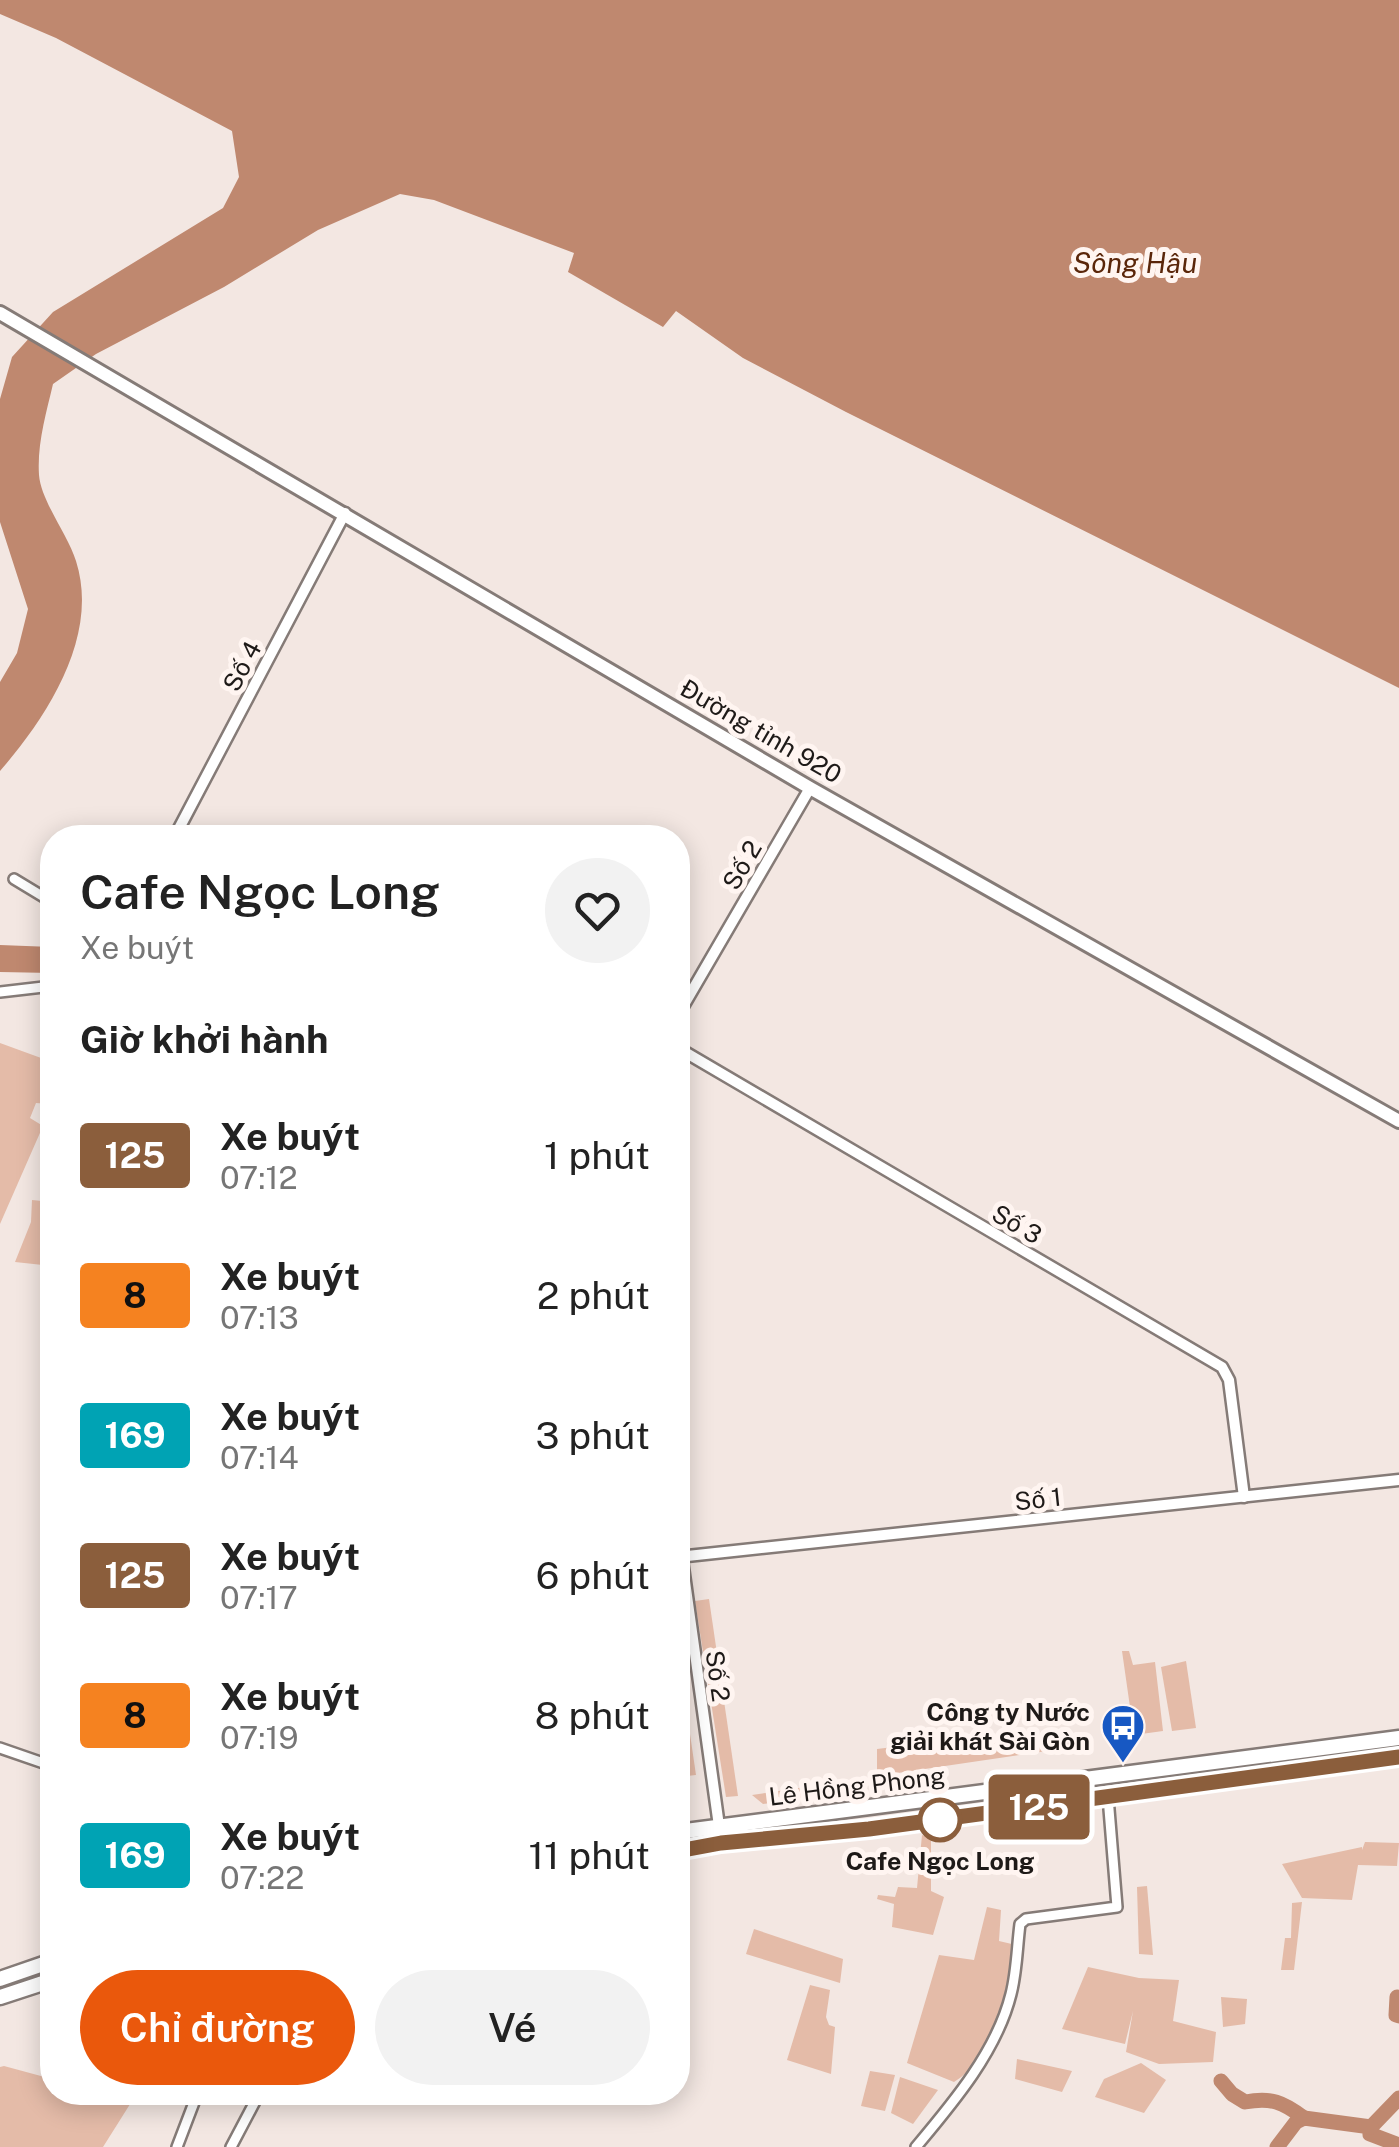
<!DOCTYPE html>
<html lang="vi">
<head>
<meta charset="utf-8">
<style>
  body { margin:0; font-family:"Public Sans",sans-serif; background:#f2f2f2; color:#222; height:100vh; display:flex; flex-direction:column; font-size:38px; white-space:nowrap }
  * { box-sizing:border-box; margin:0 }
  p { font-size:32px; color:#767676 }
  .icon { flex:none; width:55px; height:55px; fill:none; stroke:currentColor; stroke-width:2; stroke-linecap:round; stroke-linejoin:round }
  .map { position:relative; flex:1; overflow:hidden }
  .sheet { position:absolute; left:40px; top:825px; width:650px; height:1280px; display:flex; flex-direction:column; background:#fff; border-radius:40px; box-shadow:0 5px 25px #0003 }
  .sheet>* { flex:none }
  .badge { padding:0 20px; border-radius:8px; font-size:35px; line-height:65px }
  .map>.badge { position:absolute; translate:-50% -50%; box-shadow:0 0 0 5px #fff }
  h2 { padding:0 40px; font-size:38px; line-height:90px }
  .round { display:grid; place-items:center; flex:none; width:105px; height:105px; border-radius:52px; background:#f2f2f2 }
  .summary { display:flex; align-items:center; justify-content:space-between; height:170px; padding:0 40px }
  h1 { font-size:48px; font-weight:600; line-height:75px }
  .primary-button { display:flex; gap:20px; margin-top:auto; padding:20px 40px }
  .primary-button a { flex:1; height:115px; border-radius:60px; background:#ea580c; color:#fff; font-size:40px; font-weight:600; line-height:115px; text-align:center }
  .primary-button a+a { background:#f2f2f2; color:#222 }
  ul { padding:0; list-style:none }
  li { display:flex; align-items:center; gap:30px; height:140px; padding:0 40px }
  li div { flex:1 }
  li b { display:block; font-size:38px }
  li em { font-style:normal }
  li .badge { min-width:110px; font-weight:700; text-align:center }
  .map>svg:first-child { display:block }
  .green { fill:#e4bba8 }
  .water { fill:#bf886f }
  .lines { fill:none; stroke-linecap:round; stroke-linejoin:round }
  .river { stroke:#bf886f; stroke-width:15 }
  .minor-casing { stroke:#857b77; stroke-width:14 }
  .tertiary-casing { stroke:#857b77; stroke-width:15 }
  .secondary-casing { stroke:#857b77; stroke-width:18 }
  .trunk-casing { stroke:#857b77; stroke-width:19 }
  .minor { stroke:#fff; stroke-width:9 }
  .tertiary { stroke:#fff; stroke-width:10 }
  .secondary { stroke:#fff; stroke-width:12 }
  .trunk { stroke:#fff; stroke-width:14 }
  .line-casing { stroke:#fff; stroke-width:22 }
  .line { stroke:#8b5e3c; stroke-width:15 }
  .stop-dot { fill:#fff; stroke:#8b5e3c; stroke-width:5 }
  .labels { text-anchor:middle; stroke-width:10; stroke-linejoin:round; paint-order:stroke }
  .street-label { font-size:25px; fill:#1e1a18; stroke:#fff5f1 }
  .poi-label { font-size:25px; font-weight:bold; fill:#1e1a18; stroke:#fff5f1; text-anchor:end }
  .stop-label { font-size:25px; font-weight:bold; fill:#1e1a18; stroke:#fff5f1 }
  .water-label { font-size:28px; font-style:italic; fill:#5a260a; stroke:#fff5f1 }
</style>
</head>
<body>
<div class="map">
<svg width="1399" height="2147" viewBox="0 0 1399 2147">
  <rect width="100%" height="100%" fill="#f3e7e2"/>
  <g class="green">
    <polygon points="0,1043 52,1062 50,1104 36,1103 30,1118 43,1126 0,1224"/>
    <polygon points="32,1200 42,1201 41,1216 52,1219 52,1266 15,1262 31,1222"/>
    <polygon points="709,1599 738,1796 726,1797 695,1601"/>
    <polygon points="1122,1651 1129,1651 1133,1665 1155,1662 1163,1731 1134,1735"/>
    <polygon points="1186,1661 1196,1728 1172,1731 1161,1667"/>
    <polygon points="678,1700 685,1700 696,1775 678,1777"/>
    <polygon points="1037,1729 1047,1751 877,1776 877,1749"/>
    <polygon points="851,1780 853,1788 843,1790 841,1794 763,1804 752,1795"/>
    <polygon points="922,1835 931,1839 931,1891 944,1897 933,1935 892,1927 894,1904 877,1899 878,1895 895,1897 898,1887 917,1888"/>
    <polygon points="1365,1842 1399,1843 1397,1866 1358,1865 1352,1900 1302,1898 1282,1864 1362,1847 1362,1850"/>
    <polygon points="1147,1886 1153,1955 1139,1954 1137,1887"/>
    <polygon points="1302,1902 1294,1970 1281,1970 1285,1938 1291,1938 1292,1903"/>
    <path d="M987 1907 1001 1910 999 1941 1016 1945C1006 1989 995 2058 954 2082L907 2063 939 1955 974 1960Z"/>
    <polygon points="754,1929 843,1959 840,1983 746,1954"/>
    <polygon points="1088,1967 1139,1978 1179,1980 1173,2021 1216,2032 1213,2062 1159,2064 1126,2052 1133,2011 1125,2044 1062,2029"/>
    <polygon points="810,1985 830,1990 826,2017 829,2025 835,2027 831,2074 787,2060"/>
    <polygon points="1221,1997 1247,1999 1245,2024 1223,2027"/>
    <polygon points="1017,2059 1072,2071 1062,2092 1015,2079"/>
    <polygon points="1141,2063 1166,2080 1144,2113 1095,2097 1104,2079"/>
    <polygon points="4,2066 52,2079 52,2092 102,2093 132,2101 103,2147 0,2147 0,2067"/>
    <polygon points="870,2071 895,2075 885,2111 861,2106"/>
    <polygon points="900,2077 938,2090 913,2124 891,2113"/>
  </g>
  <g class="water">
    <path d="M0 0H1399V688L846 412 743 358 676 311 663 327 568 272 574 253 434 200 400 194 318 230 224 287 96 354 53 384C46 414 37 444 39 475 41 501 68 535 76 561 100 636 47 717 0 771V682L17 653 28 609 0 522V399L12 357 53 312 223 208 239 177 232 131 56 38 0 14Z"/>
    <polygon points="0,945 52,947 52,973 0,972"/>
  </g>
  <g class="lines">
    <g class="river">
      <polyline points="1397,1997 1396,2015 1399,2016"/>
      <path d="M1221 2081 1232 2094 1245 2102C1271 2097 1283 2102 1304 2118"/>
      <polyline points="1399,2098 1371,2127 1370,2134 1399,2145"/>
      <polyline points="1277,2147 1296,2122 1304,2118 1371,2127"/>
    </g>
    <defs>
      <g id="minor">
        <polyline points="14,879 52,902"/>
        <polyline points="0,992 52,986"/>
        <polyline points="0,1748 52,1766"/>
        <polyline points="177,2147 198,2092"/>
        <polyline points="231,2147 260,2092"/>
        <path d="M916 2147C953 2103 997 2051 1011 1994 1017 1971 1017 1947 1020 1924L1026 1919 1117 1907 1108 1797"/>
      </g>
      <g id="tertiary">
        <polyline points="174,838 345,513"/>
        <polyline points="678,1015 810,788"/>
        <polyline points="678,1048 1222,1367 1229,1380 1244,1497"/>
        <polyline points="678,1531 719,1826"/>
        <polyline points="678,1557 1399,1480"/>
      </g>
      <polyline id="secondary" points="0,313 810,788 1399,1121"/>
      <g id="trunk">
        <polyline points="678,1832 1399,1738"/>
        <polyline points="678,1851 721,1843 869,1829 1399,1757"/>
        <polyline points="0,1979 52,1961"/>
        <polyline points="0,1997 52,1980"/>
      </g>
    </defs>
    <use href="#minor" class="minor-casing"/>
    <use href="#tertiary" class="tertiary-casing"/>
    <use href="#secondary" class="secondary-casing"/>
    <use href="#trunk" class="trunk-casing"/>
    <use href="#minor" class="minor"/>
    <use href="#tertiary" class="tertiary"/>
    <use href="#secondary" class="secondary"/>
    <use href="#trunk" class="trunk"/>
  </g>
  <g class="lines">
    <defs>
      <polyline id="line" points="678,1851 721,1843 869,1829 1399,1757"/>
    </defs>
    <use href="#line" class="line-casing"/>
    <use href="#line" class="line"/>
  </g>
  <defs>
    <symbol id="bus-pin" viewBox="-11 -11 22 30"><path d="M0 17L-7.5 6A9.5 9.5 0 1 1 7.5 6Z" fill="#1758c3" stroke="#fff5f1"/><path d="M-5-6H5V4H4V6H2V4H-2V6H-4V4H-5ZM-3.5-4V0h7V-4ZM-3.5 1.2v1.5H-2V1.2ZM2 1.2v1.5H3.5V1.2Z" fill="#fff"/></symbol>
  </defs>
  <g fill-rule="evenodd">
    <use href="#bus-pin" x="1098" y="1701" width="50" height="68"/>
  </g>
  <circle class="stop-dot" cx="940" cy="1820" r="20"/>
  <g class="labels">
    <g class="street-label">
      <text transform="translate(242 666) rotate(-62)" y="9">Số 4</text>
      <text transform="translate(761 731) rotate(30)" y="9">Đường tỉnh 920</text>
      <text transform="translate(742 865) rotate(-60)" y="9">Số 2</text>
      <text transform="translate(1017 1224) rotate(30)" y="9">Số 3</text>
      <text transform="translate(1038 1499) rotate(-6)" y="9">Số 1</text>
      <text transform="translate(718 1676) rotate(82)" y="9">Số 2</text>
      <text transform="translate(857 1786) rotate(-7)" y="9">Lê Hồng Phong</text>
    </g>
    <g class="poi-label">
      <text x="1090" y="1721">Công ty Nước<tspan x="1090" dy="29">giải khát Sài Gòn</tspan></text>
    </g>
    <g class="stop-label">
      <text x="940" y="1870">Cafe Ngọc Long</text>
    </g>
    <g class="water-label">
      <text x="1135" y="273">Sông Hậu</text>
    </g>
  </g>
</svg>
<b class="badge" style="left:1039px;top:1807px;background:#8b5e3c;color:#fff">125</b>
<section class="sheet">
<div class="summary"><div><h1>Cafe Ngọc Long</h1><p>Xe buýt</p></div><a class="round"><svg class="icon" aria-label="heart" viewBox="0 0 24 24"><path d="M12 20l-8-8c-3-5 5-10 8-4 3-6 11-1 8 4z"/></svg></a></div>
<h2>Giờ khởi hành</h2>
<ul>
<li><span class="badge" style="background:#8b5e3c;color:#fff">125</span><div><b>Xe buýt</b><p>07:12</p></div><em>1 phút</em></li>
<li><span class="badge" style="background:#f58220;color:#111">8</span><div><b>Xe buýt</b><p>07:13</p></div><em>2 phút</em></li>
<li><span class="badge" style="background:#00a3b4;color:#fff">169</span><div><b>Xe buýt</b><p>07:14</p></div><em>3 phút</em></li>
<li><span class="badge" style="background:#8b5e3c;color:#fff">125</span><div><b>Xe buýt</b><p>07:17</p></div><em>6 phút</em></li>
<li><span class="badge" style="background:#f58220;color:#111">8</span><div><b>Xe buýt</b><p>07:19</p></div><em>8 phút</em></li>
<li><span class="badge" style="background:#00a3b4;color:#fff">169</span><div><b>Xe buýt</b><p>07:22</p></div><em>11 phút</em></li>
</ul>
<div class="primary-button"><a>Chỉ đường</a><a>Vé</a></div>
</section>
</div>
</body>
</html>
